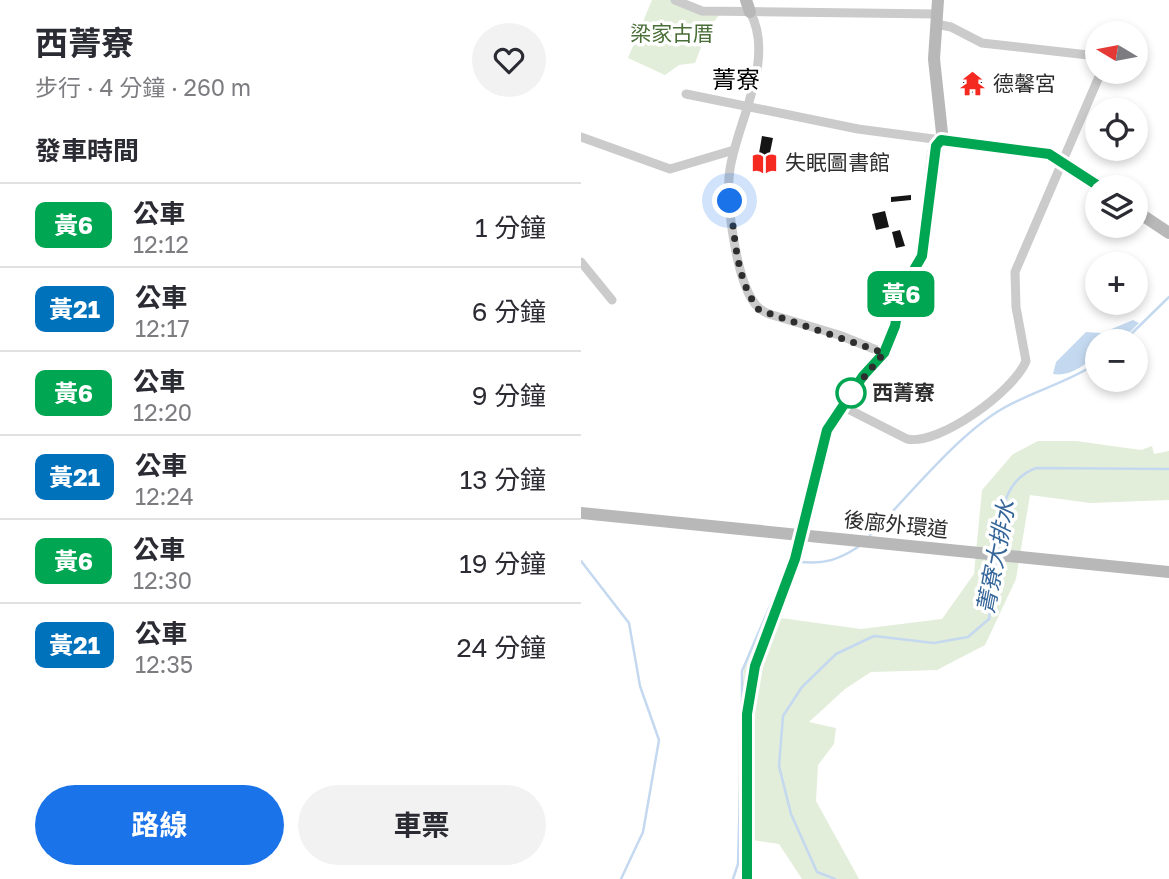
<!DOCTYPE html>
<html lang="zh-TW">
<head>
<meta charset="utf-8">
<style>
  body { margin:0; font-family:"Golos Text","Noto Sans TC",sans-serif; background:#f2f2f3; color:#2b2b33; height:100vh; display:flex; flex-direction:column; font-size:26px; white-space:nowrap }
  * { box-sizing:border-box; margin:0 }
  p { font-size:23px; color:#7c7c81 }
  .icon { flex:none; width:38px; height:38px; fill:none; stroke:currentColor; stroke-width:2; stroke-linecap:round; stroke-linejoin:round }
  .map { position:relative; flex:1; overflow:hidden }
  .panel { display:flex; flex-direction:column; background:#fff; width:581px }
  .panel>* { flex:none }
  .badge { padding:0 14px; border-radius:10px; font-size:24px; line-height:46px }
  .needle { width:46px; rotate:280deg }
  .fabs { position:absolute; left:504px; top:21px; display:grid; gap:14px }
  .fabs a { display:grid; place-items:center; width:63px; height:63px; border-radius:50%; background:#fff; box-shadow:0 4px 10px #0003; font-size:35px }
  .you { position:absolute; width:35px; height:35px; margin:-18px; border:5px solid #fff; border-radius:50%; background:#1a73e8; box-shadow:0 0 0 10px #1a73e833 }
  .map>.badge { position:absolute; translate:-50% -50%; box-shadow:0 0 0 4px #fff }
  h2 { padding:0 35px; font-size:26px; line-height:63px }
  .round { display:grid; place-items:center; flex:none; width:74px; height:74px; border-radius:37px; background:#f2f2f3 }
  .summary { display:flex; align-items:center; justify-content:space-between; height:119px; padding:0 35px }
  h1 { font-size:33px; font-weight:700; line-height:52px }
  .primary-button { display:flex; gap:14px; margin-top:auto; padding:14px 35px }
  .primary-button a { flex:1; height:80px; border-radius:42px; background:#1a73e8; color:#fff; font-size:28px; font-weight:700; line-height:80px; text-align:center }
  .primary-button a+a { background:#f2f2f3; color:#2b2b33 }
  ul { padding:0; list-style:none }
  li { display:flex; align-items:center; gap:21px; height:84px; padding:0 35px; border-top:2px solid #e1e1e2 }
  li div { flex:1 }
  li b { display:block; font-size:26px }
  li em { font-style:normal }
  li .badge { min-width:77px; font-weight:700; text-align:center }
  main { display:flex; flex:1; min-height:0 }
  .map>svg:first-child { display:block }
  .green { fill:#e2edda }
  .water { fill:#c4d9ef }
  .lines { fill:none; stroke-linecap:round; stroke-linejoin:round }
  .stream { stroke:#c4d9ef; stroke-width:2.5 }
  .building { fill:#151515 }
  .street { stroke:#cbcbcb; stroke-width:9 }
  .secondary { stroke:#b8b8b8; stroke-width:12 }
  .line-casing { stroke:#fff; stroke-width:16 }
  .line { stroke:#00a651; stroke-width:10 }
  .walk { stroke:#2e2e2e; stroke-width:7; stroke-dasharray:0 12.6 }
  .stop-dot { fill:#fff; stroke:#00a651; stroke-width:3.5 }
  .labels { text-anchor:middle; stroke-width:7; stroke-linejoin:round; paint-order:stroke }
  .park-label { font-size:21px; fill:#4a6e37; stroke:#fff }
  .poi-label { font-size:21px; fill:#2e2e2e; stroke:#fff; text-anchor:start }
  .stop-label { font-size:21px; font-weight:bold; fill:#2e2e2e; stroke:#fff; text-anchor:start }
  .street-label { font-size:21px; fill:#2e2e2e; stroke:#fff }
  .water-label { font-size:23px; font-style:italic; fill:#346598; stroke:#fff }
  .quarter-label { font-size:24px; fill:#000; stroke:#fff }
</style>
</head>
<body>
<main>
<section class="panel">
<div class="summary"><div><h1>西菁寮</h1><p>步行 · 4 分鐘 · 260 m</p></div><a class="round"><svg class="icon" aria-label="heart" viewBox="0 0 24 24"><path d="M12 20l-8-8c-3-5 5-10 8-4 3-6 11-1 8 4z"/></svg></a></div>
<h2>發車時間</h2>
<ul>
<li><span class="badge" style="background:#00a651;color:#fff">黃6</span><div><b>公車</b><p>12:12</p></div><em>1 分鐘</em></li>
<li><span class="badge" style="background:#0072bc;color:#fff">黃21</span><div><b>公車</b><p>12:17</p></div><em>6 分鐘</em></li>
<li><span class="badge" style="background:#00a651;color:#fff">黃6</span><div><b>公車</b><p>12:20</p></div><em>9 分鐘</em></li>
<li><span class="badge" style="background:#0072bc;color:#fff">黃21</span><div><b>公車</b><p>12:24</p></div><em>13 分鐘</em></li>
<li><span class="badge" style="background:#00a651;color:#fff">黃6</span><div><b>公車</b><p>12:30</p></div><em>19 分鐘</em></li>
<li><span class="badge" style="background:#0072bc;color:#fff">黃21</span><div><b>公車</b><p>12:35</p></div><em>24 分鐘</em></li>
</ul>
<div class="primary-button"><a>路線</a><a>車票</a></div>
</section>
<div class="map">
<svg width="588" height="879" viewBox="0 0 588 879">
  <rect width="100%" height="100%" fill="#fff"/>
  <g class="green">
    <polygon points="71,0 94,0 139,14 127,29 114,63 98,65 84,75 47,58"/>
    <polygon points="457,441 495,441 560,450 571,446 573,454 588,451 588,500 509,503 449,495 435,579 404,645 356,670 290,672 264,689 228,722 255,728 253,744 237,765 235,801 278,879 221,879 198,844 157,838 158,729 163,669 185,616 280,629 361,619 393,574 401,490 432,454"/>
  </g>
  <path class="water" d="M552 320 558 323 541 340 516 341V356C503 365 489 377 472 374L475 362 505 332 521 333Z"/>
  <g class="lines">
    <g class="stream">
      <polyline points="543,341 588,297"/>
      <path d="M289 535C326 498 373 439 416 412 447 392 485 384 516 363"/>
      <path d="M417 550C420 518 420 481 455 468L588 469"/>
      <polyline points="0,561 48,623 59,686 78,740 62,832 40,879"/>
      <path d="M220 562C244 564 257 560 277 547"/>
      <polyline points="161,711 161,671 198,585"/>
      <polyline points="152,879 157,864 160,756"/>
      <polyline points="254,879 236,872 210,814 198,766 202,716 221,687 255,654 293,636 353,643 387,637 408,619 416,560"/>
    </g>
  </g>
  <g class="building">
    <polygon points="401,80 401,92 383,93 382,81"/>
    <polygon points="181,136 192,138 186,167 176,165"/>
    <polygon points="330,195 330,200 310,202 310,197"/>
    <polygon points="304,211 308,227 295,230 291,214"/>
    <polygon points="319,230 324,246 315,248 311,232"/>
  </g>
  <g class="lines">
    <g class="street">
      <polyline points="94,0 121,11 355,14"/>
      <path d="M169 12C195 59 156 122 149 169 144 199 155 276 172 301 176 308 181 311 188 314L258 335 303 353"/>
      <polyline points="355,24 370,27 401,43 516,56"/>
      <polyline points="105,94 277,129 360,140"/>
      <polyline points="0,137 89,169 153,150"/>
      <polyline points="0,262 31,300"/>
      <path d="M261 406 326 439C358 446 433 391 445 361L435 307 434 272 520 72"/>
    </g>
    <g class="secondary">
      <polyline points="165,0 169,12"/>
      <polyline points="360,140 468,154 519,187"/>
      <polyline points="555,211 588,233"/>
      <polyline points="0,513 588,572"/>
      <polyline points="166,879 166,714 174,666 214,559 246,430 282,376 303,353 314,326 320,292 341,256 352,153 360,140 361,133 353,59 357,0"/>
    </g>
  </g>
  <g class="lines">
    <defs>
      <polyline id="line" points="166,879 166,714 174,666 214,559 246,430 282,376 303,353 314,326 320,292 341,256 355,146 360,140 468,154 519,187"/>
    </defs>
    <use href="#line" class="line-casing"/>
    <use href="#line" class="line"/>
    <path class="walk" d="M149 201C154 237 155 281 178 310L303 353 270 393"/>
  </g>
  <defs>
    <symbol id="temple-bare" viewBox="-9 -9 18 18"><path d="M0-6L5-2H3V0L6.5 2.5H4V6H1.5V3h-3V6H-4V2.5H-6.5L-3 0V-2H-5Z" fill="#f52920" stroke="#fff" stroke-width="2.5" paint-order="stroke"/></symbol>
    <symbol id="library-bare" viewBox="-9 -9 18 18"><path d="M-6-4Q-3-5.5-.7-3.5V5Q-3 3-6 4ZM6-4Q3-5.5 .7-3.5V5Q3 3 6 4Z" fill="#f52920" stroke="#fff" stroke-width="2.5" paint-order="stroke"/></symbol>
  </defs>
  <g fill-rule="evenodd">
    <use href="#temple-bare" x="374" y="66" width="35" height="35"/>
    <use href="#library-bare" x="166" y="146" width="35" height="35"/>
  </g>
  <circle class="stop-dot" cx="270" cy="393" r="14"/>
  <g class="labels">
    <g class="park-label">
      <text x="91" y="41">梁家古厝</text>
    </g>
    <g class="poi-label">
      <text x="412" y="91">德馨宮</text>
      <text x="204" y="170">失眠圖書館</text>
    </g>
    <g class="stop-label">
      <text x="291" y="400">西菁寮</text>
    </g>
    <g class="street-label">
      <text transform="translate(315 525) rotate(6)" y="7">後廍外環道</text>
    </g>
    <g class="water-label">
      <text transform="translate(415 557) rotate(-79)" y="8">菁寮大排水</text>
    </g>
    <g class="quarter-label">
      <text x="155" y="88">菁寮</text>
    </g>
  </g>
</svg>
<div class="fabs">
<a><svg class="needle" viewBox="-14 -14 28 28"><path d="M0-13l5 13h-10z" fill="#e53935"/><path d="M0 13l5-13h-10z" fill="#7c7c81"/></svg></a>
<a><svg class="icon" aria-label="locate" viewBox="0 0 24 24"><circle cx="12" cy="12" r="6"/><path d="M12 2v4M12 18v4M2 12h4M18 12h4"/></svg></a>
<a><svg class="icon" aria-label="layers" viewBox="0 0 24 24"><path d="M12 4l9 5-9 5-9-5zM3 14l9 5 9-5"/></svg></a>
<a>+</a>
<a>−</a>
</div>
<div class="you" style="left:149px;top:201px"></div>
<b class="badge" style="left:320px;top:294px;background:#00a651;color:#fff">黃6</b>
</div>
</main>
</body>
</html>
